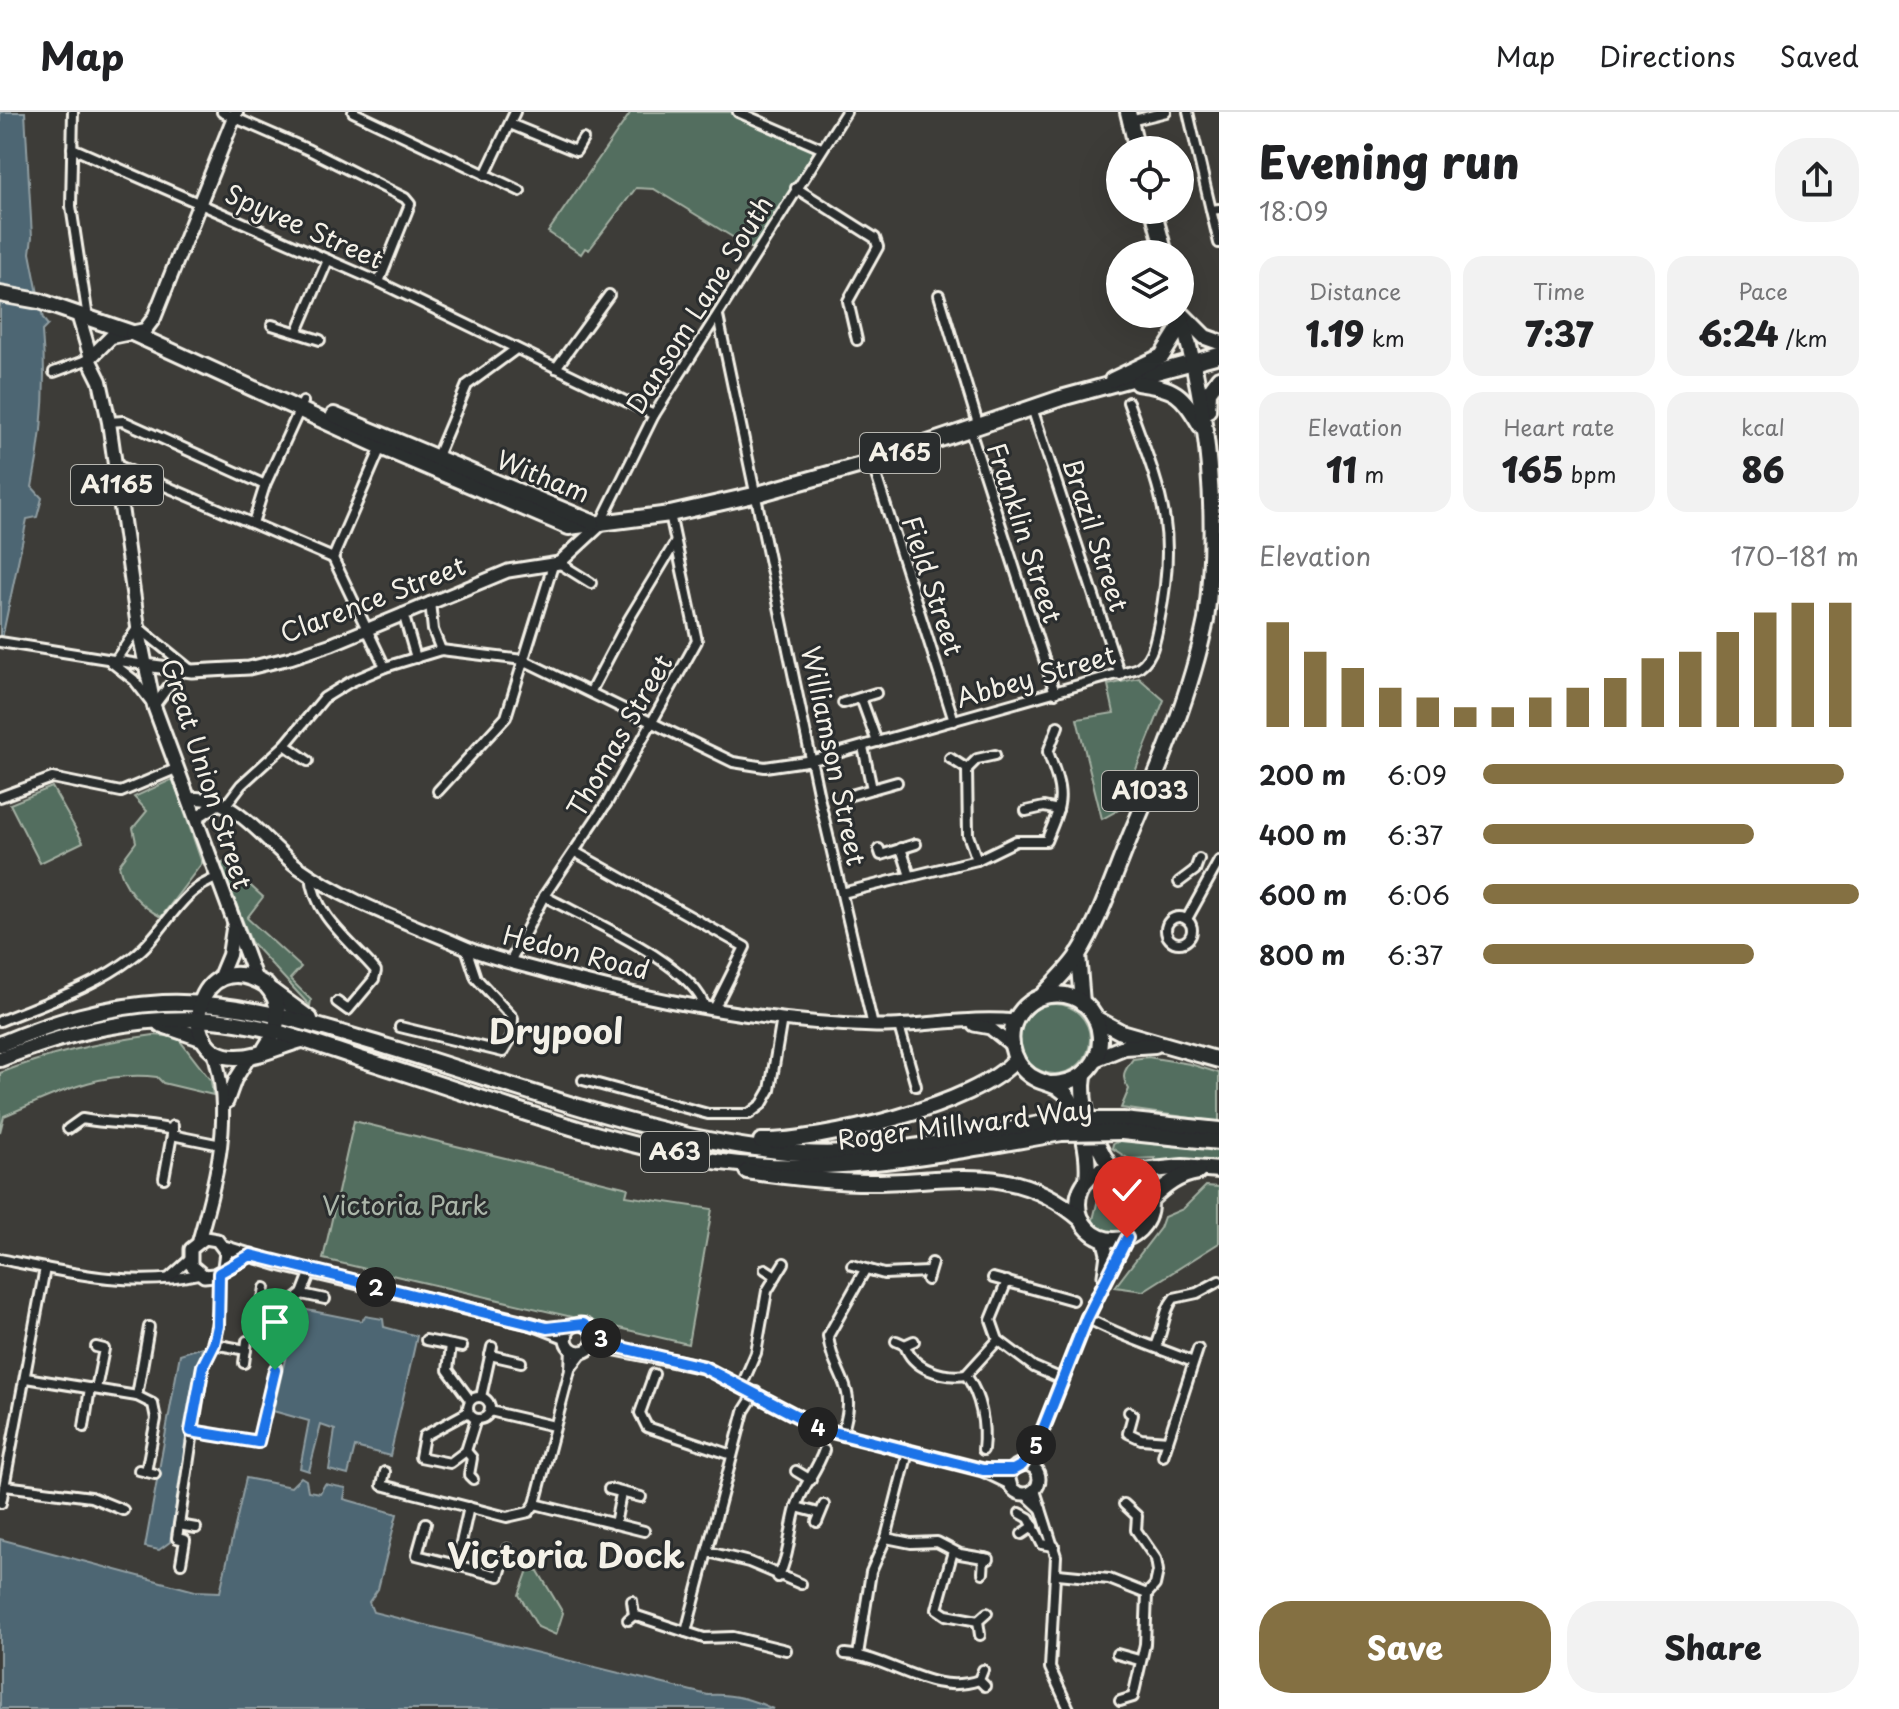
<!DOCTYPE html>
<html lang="en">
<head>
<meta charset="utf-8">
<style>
	body { margin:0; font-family:"Playpen Sans",sans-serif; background:#f2f2f2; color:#202124; height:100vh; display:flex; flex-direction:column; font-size:30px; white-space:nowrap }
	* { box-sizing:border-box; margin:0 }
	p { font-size:26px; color:#757577 }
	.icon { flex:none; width:44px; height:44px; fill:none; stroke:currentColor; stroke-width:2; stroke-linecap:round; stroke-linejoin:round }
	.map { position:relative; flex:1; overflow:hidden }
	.drawer { display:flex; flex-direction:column; background:#fff; width:680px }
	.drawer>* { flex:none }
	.buttons { position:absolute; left:1106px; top:24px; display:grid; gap:16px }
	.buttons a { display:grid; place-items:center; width:88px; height:88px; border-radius:50%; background:#fff; box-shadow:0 8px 32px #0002; font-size:40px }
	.pin { position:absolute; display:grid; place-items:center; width:68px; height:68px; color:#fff; margin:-82px -34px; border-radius:50% 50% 50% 0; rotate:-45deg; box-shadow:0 0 8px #0007 }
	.pin .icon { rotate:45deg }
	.km { position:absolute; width:40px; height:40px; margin:-20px; border-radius:50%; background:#222; color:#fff; font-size:22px; line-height:40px; text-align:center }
	.round { display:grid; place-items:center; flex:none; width:84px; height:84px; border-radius:32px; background:#f2f2f2 }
	.overview { display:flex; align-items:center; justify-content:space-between; height:136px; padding:0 40px }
	h1 { font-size:44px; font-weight:800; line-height:60px }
	.figures { display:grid; grid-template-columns:repeat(3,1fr); gap:12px; height:136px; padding:8px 40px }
	.figures div { display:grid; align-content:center; border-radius:20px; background:#f2f2f2; text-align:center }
	.figures b { font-size:34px; font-weight:800 }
	.figures small { font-size:22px; font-weight:400 }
	.figures p { font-size:22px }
	.chart { height:224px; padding:16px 40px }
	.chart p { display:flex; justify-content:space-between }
	.chart svg { width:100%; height:144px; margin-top:8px; stroke:#847042; stroke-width:6 }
	.action { display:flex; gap:16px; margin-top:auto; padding:16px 40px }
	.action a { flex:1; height:92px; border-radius:32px; background:#847042; color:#fff; font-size:32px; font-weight:800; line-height:92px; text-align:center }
	.action a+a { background:#f2f2f2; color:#202124 }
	ul { padding:0 40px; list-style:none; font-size:26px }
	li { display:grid; grid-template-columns:128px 96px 1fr; align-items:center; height:60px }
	li i { height:20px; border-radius:10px; background:#847042 }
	header { display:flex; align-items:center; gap:48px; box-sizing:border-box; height:112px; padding:0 40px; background:#fff; border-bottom:2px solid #e0e0e0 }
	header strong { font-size:38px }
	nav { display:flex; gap:44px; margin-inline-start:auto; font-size:28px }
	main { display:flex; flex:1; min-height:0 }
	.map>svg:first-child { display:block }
	.green { fill:#536e5e; stroke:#a4b0a3; stroke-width:2 }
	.water { fill:#4e6673; stroke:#909ea2; stroke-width:2 }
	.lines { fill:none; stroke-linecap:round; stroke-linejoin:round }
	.street-casing { stroke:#f4f1e8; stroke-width:14 }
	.secondary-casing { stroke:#f4f1e8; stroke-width:17 }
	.primary-casing { stroke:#f4f1e8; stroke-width:18 }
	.highway-casing { stroke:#f4f1e8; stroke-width:20 }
	.street { stroke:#2a2d2e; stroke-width:8 }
	.secondary { stroke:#2a2d2e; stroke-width:11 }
	.primary { stroke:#2a2d2e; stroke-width:12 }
	.highway { stroke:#2a2d2e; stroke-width:14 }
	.highway-bridge-casing { stroke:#f4f1e8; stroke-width:20; stroke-linecap:butt }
	.highway-bridge { stroke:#2a2d2e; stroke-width:14 }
	.route-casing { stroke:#fff; stroke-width:16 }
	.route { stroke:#1a73e8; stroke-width:10 }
	.labels { text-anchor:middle; stroke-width:6; stroke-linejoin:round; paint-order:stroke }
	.shield { fill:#2a2d2e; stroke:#b7b6b0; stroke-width:2 }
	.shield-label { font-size:24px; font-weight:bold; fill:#f4f1e8 }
	.street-label { font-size:26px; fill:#f4f1e8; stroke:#2a2d2e }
	.park-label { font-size:26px; fill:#acb6aa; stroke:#2a2d2e }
	.district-label { font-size:34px; font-weight:bold; fill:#f4f1e8; stroke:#2a2d2e }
</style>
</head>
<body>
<header>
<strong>Map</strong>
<nav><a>Map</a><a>Directions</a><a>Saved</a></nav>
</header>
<main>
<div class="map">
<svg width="1219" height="1597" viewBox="0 0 1219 1597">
	<rect width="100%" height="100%" fill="#3d3c38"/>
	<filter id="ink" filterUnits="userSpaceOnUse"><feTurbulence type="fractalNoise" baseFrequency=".0125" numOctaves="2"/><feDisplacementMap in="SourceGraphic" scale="16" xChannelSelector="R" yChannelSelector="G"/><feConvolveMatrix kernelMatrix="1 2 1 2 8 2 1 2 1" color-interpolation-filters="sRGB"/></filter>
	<g filter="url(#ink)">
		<g class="green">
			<path d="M631,0H740L827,40L757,140L654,77L636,76L589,138L585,136L581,142L548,120Z"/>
			<path d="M1139,566L1164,588L1120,697L1102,707L1077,607L1114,601L1108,573Z"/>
			<path d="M173,667L202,751L161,805C139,793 124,777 119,753L136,730L133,716L147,699L134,685Z"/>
			<path d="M52,675L83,730L40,751L10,692Z"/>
			<path d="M224,750L263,785L247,806L301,855L290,867L311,888L310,894L251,830L221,753Z"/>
			<circle cx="1055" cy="927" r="35"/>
			<path d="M154,923L177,925L211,969L213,983L163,971L157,965C99,958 54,983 4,1004L0,1020V961C51,941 100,930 154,923Z"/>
			<path d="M1148,945L1190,952L1219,961V1010L1121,996L1129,977C1120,964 1124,959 1133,947Z"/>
			<path d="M354,1009L628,1076L626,1084L712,1097L688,1232L323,1147Z"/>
			<path d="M1126,1026L1219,1036V1052L1156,1051L1155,1046L1129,1047L1112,1036L1113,1032Z"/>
			<path d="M1107,1050L1112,1063C1146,1066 1158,1111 1123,1119C1114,1121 1101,1117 1091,1116Z"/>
			<path d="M1206,1074L1219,1075V1131L1143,1179L1115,1175L1160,1116L1164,1105L1183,1097Z"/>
			<path d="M529,1455L538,1459L563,1501L556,1523L538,1515L519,1483Z"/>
		</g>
		<g class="water">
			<path d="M0,0H25L32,125L30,141L43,207L48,213L42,219C47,273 43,322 32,375L42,386L37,405L27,407L0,536Z"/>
			<path d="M297,1196L362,1209L365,1204L383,1207L384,1215L417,1224L390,1344L355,1335L348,1363L329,1358L335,1318L321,1313L309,1359L300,1356L309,1309L273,1299Z"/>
			<path d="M202,1235L170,1430L159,1438L145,1435L180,1242Z"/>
			<path d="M301,1365L306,1368L308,1379L320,1381L325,1372L346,1376L344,1387L397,1402L378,1477L369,1490L373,1500L708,1583C731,1581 752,1587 773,1597H0V1427L195,1479L220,1480L246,1366L291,1375Z"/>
		</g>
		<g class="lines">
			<defs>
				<g id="street">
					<path d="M73,0L71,94L88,206"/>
					<path d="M222,0L309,38L405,86L410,92L379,170"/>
					<path d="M353,0L520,79"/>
					<path d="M738,0L821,36"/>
					<path d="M1188,0L1211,98L1219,97"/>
					<path d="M1130,9L1166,0"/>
					<path d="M510,12L576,39L583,27"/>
					<path d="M72,36L379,170L654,303"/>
					<path d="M485,63L515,0"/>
					<path d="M796,76L875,126L878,135L848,189L857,228"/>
					<path d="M1211,98L1219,131"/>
					<path d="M939,183L979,315"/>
					<path d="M718,204L819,685L873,914"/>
					<path d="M272,213L320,228"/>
					<path d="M297,220L328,148"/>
					<path d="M556,256L609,183"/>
					<path d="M54,260L89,247"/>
					<path d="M1032,296L1120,563"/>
					<path d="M109,310L123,309L265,373"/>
					<path d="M970,318L1055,581"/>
					<path d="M435,349L467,273L516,237"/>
					<path d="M872,350L954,609"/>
					<path d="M114,352L333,446"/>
					<path d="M253,411L265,373L303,290"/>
					<path d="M600,412L654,303L846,0"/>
					<path d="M333,446L382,333"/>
					<path d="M333,446L385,555"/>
					<path d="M559,451L591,471"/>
					<path d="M430,490L433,518L441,538"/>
					<path d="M403,501L416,546"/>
					<path d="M0,530L145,553"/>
					<path d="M115,549L138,515L192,559"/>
					<path d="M111,550L134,568L154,594L180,559"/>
					<path d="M591,579L629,507L675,431"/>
					<path d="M861,586L877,630"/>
					<path d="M843,591L876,581"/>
					<path d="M285,633L308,649"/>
					<path d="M863,635L872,677"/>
					<path d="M950,646L967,657"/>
					<path d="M438,679L506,605L553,453"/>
					<path d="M851,683L897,670"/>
					<path d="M0,685L52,666L121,680L178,656"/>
					<path d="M225,694L241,673L285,633L324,586L350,570L385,555L441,538L523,548L733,650L765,655L813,648L1135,557C1153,549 1155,528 1159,510C1179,415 1160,378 1128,290"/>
					<path d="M1026,699L1044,695L1058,698"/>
					<path d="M901,736L910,764"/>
					<path d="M879,737L881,743L916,732"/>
					<path d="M575,740L745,835L714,897"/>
					<path d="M977,748L968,723L967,657L977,647L995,643"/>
					<path d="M311,763C314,805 351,829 376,859L374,867L348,898L337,890"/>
					<path d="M1179,770L1195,758L1199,747"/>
					<path d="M842,781L977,748L1016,729H1046C1064,687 1064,683 1048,640L1058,614"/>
					<path d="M544,784C584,806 694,852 705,896"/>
					<circle cx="1179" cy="818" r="13"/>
					<path d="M1187,807L1219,749"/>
					<path d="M510,850L544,784L608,689L697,529L670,402"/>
					<path d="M0,909C46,890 94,875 133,845C164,822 179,778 217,766"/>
					<path d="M899,914L916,974"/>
					<path d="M400,915L503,940L512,925L513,906L476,866L466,836"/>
					<path d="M583,968L708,1002H749L762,992L770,978L782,906"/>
					<path d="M173,1014L172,1023L221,1033"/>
					<path d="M68,1017L82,1007C114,1013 141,1010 173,1018"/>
					<path d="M164,1066L172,1023"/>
					<path d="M0,1147C65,1160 133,1177 198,1162"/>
					<path d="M852,1153L884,1162L928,1160"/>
					<path d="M765,1157L776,1164"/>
					<path d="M170,1165L189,1148"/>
					<path d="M993,1166L1073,1188"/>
					<path d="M927,1168L932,1151"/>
					<path d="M302,1182L325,1187"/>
					<path d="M261,1195L288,1201"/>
					<path d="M259,1206L265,1176"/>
					<path d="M1087,1206C1121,1225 1157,1235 1193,1250"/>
					<path d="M426,1228L462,1235"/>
					<path d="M998,1228L1034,1255L1062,1267"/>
					<path d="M282,1229L293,1189L302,1182L311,1159"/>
					<path d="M896,1229L905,1233L914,1229"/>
					<path d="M214,1232L246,1238"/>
					<path d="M451,1233L448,1258L470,1288"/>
					<path d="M905,1233C912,1257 943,1266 966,1263C981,1284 986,1313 983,1338"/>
					<path d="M1156,1234C1164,1218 1163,1199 1174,1186L1197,1181L1219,1169"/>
					<path d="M96,1235L104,1237L96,1277"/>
					<path d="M490,1243L521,1250"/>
					<path d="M244,1251L247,1229"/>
					<path d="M570,1257L584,1239"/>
					<path d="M654,1262L640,1301L647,1315L732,1343"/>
					<path d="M966,1263L998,1228L991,1208L1007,1169"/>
					<path d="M26,1266L137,1284L153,1292L156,1307L146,1360"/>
					<path d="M742,1273L756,1241L767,1179L784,1151"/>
					<path d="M137,1284L149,1215"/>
					<circle cx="479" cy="1296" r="11"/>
					<path d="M481,1285L492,1235"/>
					<path d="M490,1299L554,1314"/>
					<path d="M468,1300L424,1324L420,1345L450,1351L466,1339L476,1307"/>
					<path d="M1129,1300L1133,1303L1128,1321L1141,1327L1168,1329"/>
					<path d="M84,1315L90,1276"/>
					<path d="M191,1319L258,1330L276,1255"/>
					<path d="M842,1321C860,1272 833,1266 828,1224L865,1158"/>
					<path d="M466,1339L472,1346L469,1363L473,1367"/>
					<path d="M1163,1344L1198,1237"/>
					<path d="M139,1358L155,1362"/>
					<path d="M796,1359L811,1368"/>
					<path d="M385,1360L382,1373L507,1405L529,1400L535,1392L570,1258L571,1236"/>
					<path d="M5,1374L91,1385L123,1398"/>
					<path d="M609,1377L641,1385"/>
					<path d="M1035,1378L1056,1444L1050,1556L1069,1597"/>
					<path d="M1025,1382L1041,1397"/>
					<path d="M1,1391L45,1156"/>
					<path d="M535,1392L644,1419"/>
					<path d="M796,1395L819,1401"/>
					<path d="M1020,1401L1029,1406L1042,1432L1054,1434"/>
					<path d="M817,1410L824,1393"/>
					<path d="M426,1411L417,1443L499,1464L507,1437"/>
					<path d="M615,1412L621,1382"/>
					<path d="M179,1413L196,1416"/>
					<path d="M1022,1422L1034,1414"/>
					<path d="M886,1426L911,1431L937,1430L960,1442L989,1447"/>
					<path d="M953,1439L937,1497L946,1503L978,1509"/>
					<path d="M708,1440L749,1450L801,1472"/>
					<path d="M181,1451L185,1428L177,1426L203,1254C219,1224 219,1195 219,1161"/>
					<path d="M456,1453L469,1395"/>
					<path d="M983,1461L984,1446"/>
					<path d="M1058,1462L1109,1467L1147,1482"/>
					<path d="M778,1465C790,1443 789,1420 796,1396C802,1375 817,1359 824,1338"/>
					<path d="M634,1503L704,1526L733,1525L786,1538"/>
					<path d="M628,1508L634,1503L632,1489"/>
					<path d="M686,1520L744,1299L756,1280"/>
					<path d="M980,1523L978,1509L987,1501"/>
					<path d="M845,1542C892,1545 930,1585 979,1568"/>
					<path d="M1117,1542L1139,1548"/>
					<path d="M858,1543L871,1460L886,1426L908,1340"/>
					<path d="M983,1558L979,1568L985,1574"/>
					<path d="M1120,1589L1133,1585L1145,1532L1147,1482L1155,1473L1158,1459L1156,1447L1136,1418L1137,1404L1124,1392"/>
				</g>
				<g id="secondary">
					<path d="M145,553L192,559L249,556L290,546L332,532L508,459L559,451L600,413"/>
					<path d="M190,687C234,681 266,732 298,755C347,790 407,810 462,834C491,847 524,853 554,862C658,890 768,911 876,914C922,915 970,904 1015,909"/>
					<path d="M197,705L217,692"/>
					<path d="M974,913L990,916L1011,933"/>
					<path d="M227,990L235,968L250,944"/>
					<path d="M1103,1126L1107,1142L1104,1164"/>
					<path d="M199,1128C217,1066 234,1002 213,938"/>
					<path d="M224,1135L282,1153L533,1212L566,1225"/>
					<path d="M224,1155L226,1140L217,1128L205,1126L191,1137V1153L204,1164L214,1163L251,1143"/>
					<circle cx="580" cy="1226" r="14"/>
					<path d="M592,1232L703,1255L822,1317L983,1358L1010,1371"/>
					<circle cx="1024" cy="1367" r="15"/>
					<path d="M1022,1353L1038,1330L1087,1206L1127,1126"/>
				</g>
				<g id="primary">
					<path d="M236,0L154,206L145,218L111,225L89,247L100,269L109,310L138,515L154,594L255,866"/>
					<path d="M78,202L90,243"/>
					<path d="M219,867L229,843L233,817"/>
				</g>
				<g id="highway">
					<path d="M1128,0L1137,38"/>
					<path d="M1153,98L1165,142"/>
					<path d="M0,182L39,189L141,224"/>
					<path d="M1183,203L1205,225L1219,230"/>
					<path d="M132,221L381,335L569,415L670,402L758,382L872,350L1061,286L1219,243"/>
					<path d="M1112,268L1162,244L1183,210"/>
					<path d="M1137,271C1176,276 1181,281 1201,314"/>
					<path d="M1208,298L1209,280L1219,266"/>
					<path d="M334,303L592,410"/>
					<path d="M1078,842L1082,891"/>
					<path d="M272,879L310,907"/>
					<path d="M1042,884C1054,871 1068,858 1078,843C1100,808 1116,758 1132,720C1161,652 1191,581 1206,508C1219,407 1209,298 1180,201"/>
					<path d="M1097,907L1121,920L1219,948"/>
					<path d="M160,912L204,927"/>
					<path d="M0,932C53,910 105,894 163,891C240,888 315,913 388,935C515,973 645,1024 778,1039C872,1050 968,1025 1060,1008"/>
					<path d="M265,937C279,916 285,894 266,873C196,829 172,944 235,945C257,946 281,933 302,928"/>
					<path d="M1097,946L1124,935L1155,933"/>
					<path d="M0,947C69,920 138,903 212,908C265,912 315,932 364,948C477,983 591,1028 707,1048C827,1067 944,1041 1062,1021"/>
					<path d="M1084,962C1079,996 1093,1027 1110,1055"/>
					<path d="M1051,972C1122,971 1111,874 1049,883C1035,885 1023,894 1016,907C1005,929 1015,958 1038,968C1050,973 1062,974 1069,986C1082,1007 1090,1044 1087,1068"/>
					<path d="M1123,1008L1219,1018"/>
					<path d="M1122,1020L1219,1030"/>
					<path d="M761,1029C820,1030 979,993 1016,947"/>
					<circle cx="1114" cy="1092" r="36"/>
					<path d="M747,1059C788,1065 829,1070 870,1070C951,1070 1014,1048 1082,1108"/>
					<path d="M1132,1060L1183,1055L1219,1058"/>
					<path d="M1151,1087C1165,1074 1178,1063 1198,1060"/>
				</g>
			</defs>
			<use href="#street" class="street-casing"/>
			<use href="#secondary" class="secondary-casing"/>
			<use href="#primary" class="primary-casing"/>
			<use href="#highway" class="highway-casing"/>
			<use href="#street" class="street"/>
			<use href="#secondary" class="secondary"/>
			<use href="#primary" class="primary"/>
			<use href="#highway" class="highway"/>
			<defs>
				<g id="highway-bridge">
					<path d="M1060,1008H1123"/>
					<path d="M1062,1021L1122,1020"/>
				</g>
			</defs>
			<use href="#highway-bridge" class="highway-bridge-casing"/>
			<use href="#highway-bridge" class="highway-bridge"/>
		</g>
	</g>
	<g class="lines" filter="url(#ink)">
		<defs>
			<path id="route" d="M275,1258L258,1330L191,1319L203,1254L214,1232L218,1214L219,1161L251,1143L547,1216L583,1212L618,1235L703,1255L822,1317L983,1358H1013L1022,1353L1038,1330L1087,1206L1127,1126"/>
		</defs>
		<use href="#route" class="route-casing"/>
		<use href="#route" class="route"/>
	</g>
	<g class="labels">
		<g class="shield">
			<rect x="860" y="321" width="80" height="40" rx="6"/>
			<rect x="71" y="353" width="92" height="40" rx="6"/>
			<rect x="1102" y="659" width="96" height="40" rx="6"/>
			<rect x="641" y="1020" width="68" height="40" rx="6"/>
		</g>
		<g class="shield-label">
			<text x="900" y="349">A165</text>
			<text x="117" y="381">A1165</text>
			<text x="1150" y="687">A1033</text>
			<text x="675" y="1048">A63</text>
		</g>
		<g class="street-label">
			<text transform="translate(304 115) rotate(24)" y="9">Spyvee Street</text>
			<text transform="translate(700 193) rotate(-58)" y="9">Dansom Lane South</text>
			<text transform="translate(543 365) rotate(22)" y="9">Witham</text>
			<text transform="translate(1024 421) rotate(72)" y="9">Franklin Street</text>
			<text transform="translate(1095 423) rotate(72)" y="9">Brazil Street</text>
			<text transform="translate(932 474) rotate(72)" y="9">Field Street</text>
			<text transform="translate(373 488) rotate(-21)" y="9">Clarence Street</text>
			<text transform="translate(1036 565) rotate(-16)" y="9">Abbey Street</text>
			<text transform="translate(620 624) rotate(-60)" y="9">Thomas Street</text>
			<text transform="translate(833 644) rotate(78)" y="9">Williamson Street</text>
			<text transform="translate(206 662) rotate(72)" y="9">Great Union Street</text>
			<text transform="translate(576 841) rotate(14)" y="9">Hedon Road</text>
			<text transform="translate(965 1013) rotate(-7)" y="9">Roger Millward Way</text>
		</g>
		<g class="park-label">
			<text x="405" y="1103">Victoria Park</text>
		</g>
		<g class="district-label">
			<text x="556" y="932">Drypool</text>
			<text x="566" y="1456">Victoria Dock</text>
		</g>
	</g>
</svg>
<div class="buttons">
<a><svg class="icon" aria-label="locate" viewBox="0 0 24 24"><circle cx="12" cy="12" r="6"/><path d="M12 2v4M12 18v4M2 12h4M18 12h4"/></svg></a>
<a><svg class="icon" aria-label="layers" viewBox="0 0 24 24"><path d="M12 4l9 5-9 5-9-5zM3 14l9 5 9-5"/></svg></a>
</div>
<div class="pin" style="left:275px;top:1258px;background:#1e9e55"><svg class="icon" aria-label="arrive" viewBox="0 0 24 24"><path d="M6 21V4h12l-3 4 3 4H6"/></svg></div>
<div class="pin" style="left:1127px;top:1126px;background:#d93025"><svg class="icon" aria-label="check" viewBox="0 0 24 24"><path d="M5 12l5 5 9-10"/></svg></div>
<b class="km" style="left:376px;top:1175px">2</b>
<b class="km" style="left:601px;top:1226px">3</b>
<b class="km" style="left:818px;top:1315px">4</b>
<b class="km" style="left:1036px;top:1333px">5</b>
</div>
<section class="drawer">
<div class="overview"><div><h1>Evening run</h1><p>18:09</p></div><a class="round"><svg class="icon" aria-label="share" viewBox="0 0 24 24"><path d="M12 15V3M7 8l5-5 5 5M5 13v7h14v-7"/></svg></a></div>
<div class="figures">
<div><p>Distance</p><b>1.19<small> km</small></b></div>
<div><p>Time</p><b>7:37</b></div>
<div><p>Pace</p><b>6:24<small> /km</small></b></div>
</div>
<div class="figures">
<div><p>Elevation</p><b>11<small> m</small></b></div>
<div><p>Heart rate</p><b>165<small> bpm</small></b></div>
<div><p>kcal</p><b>86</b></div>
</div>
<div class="chart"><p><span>Elevation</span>170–181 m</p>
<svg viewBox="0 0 160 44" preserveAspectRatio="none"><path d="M5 44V12M15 44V21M25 44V26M35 44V32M45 44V35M55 44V38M65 44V38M75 44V35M85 44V32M95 44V29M105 44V23M115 44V21M125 44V15M135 44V9M145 44V6M155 44V6"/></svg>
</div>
<ul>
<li><b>200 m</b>6:09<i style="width:96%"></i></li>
<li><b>400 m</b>6:37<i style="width:72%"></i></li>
<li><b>600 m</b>6:06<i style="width:100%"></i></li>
<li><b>800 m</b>6:37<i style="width:72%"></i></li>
</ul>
<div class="action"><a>Save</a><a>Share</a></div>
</section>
</main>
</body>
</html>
